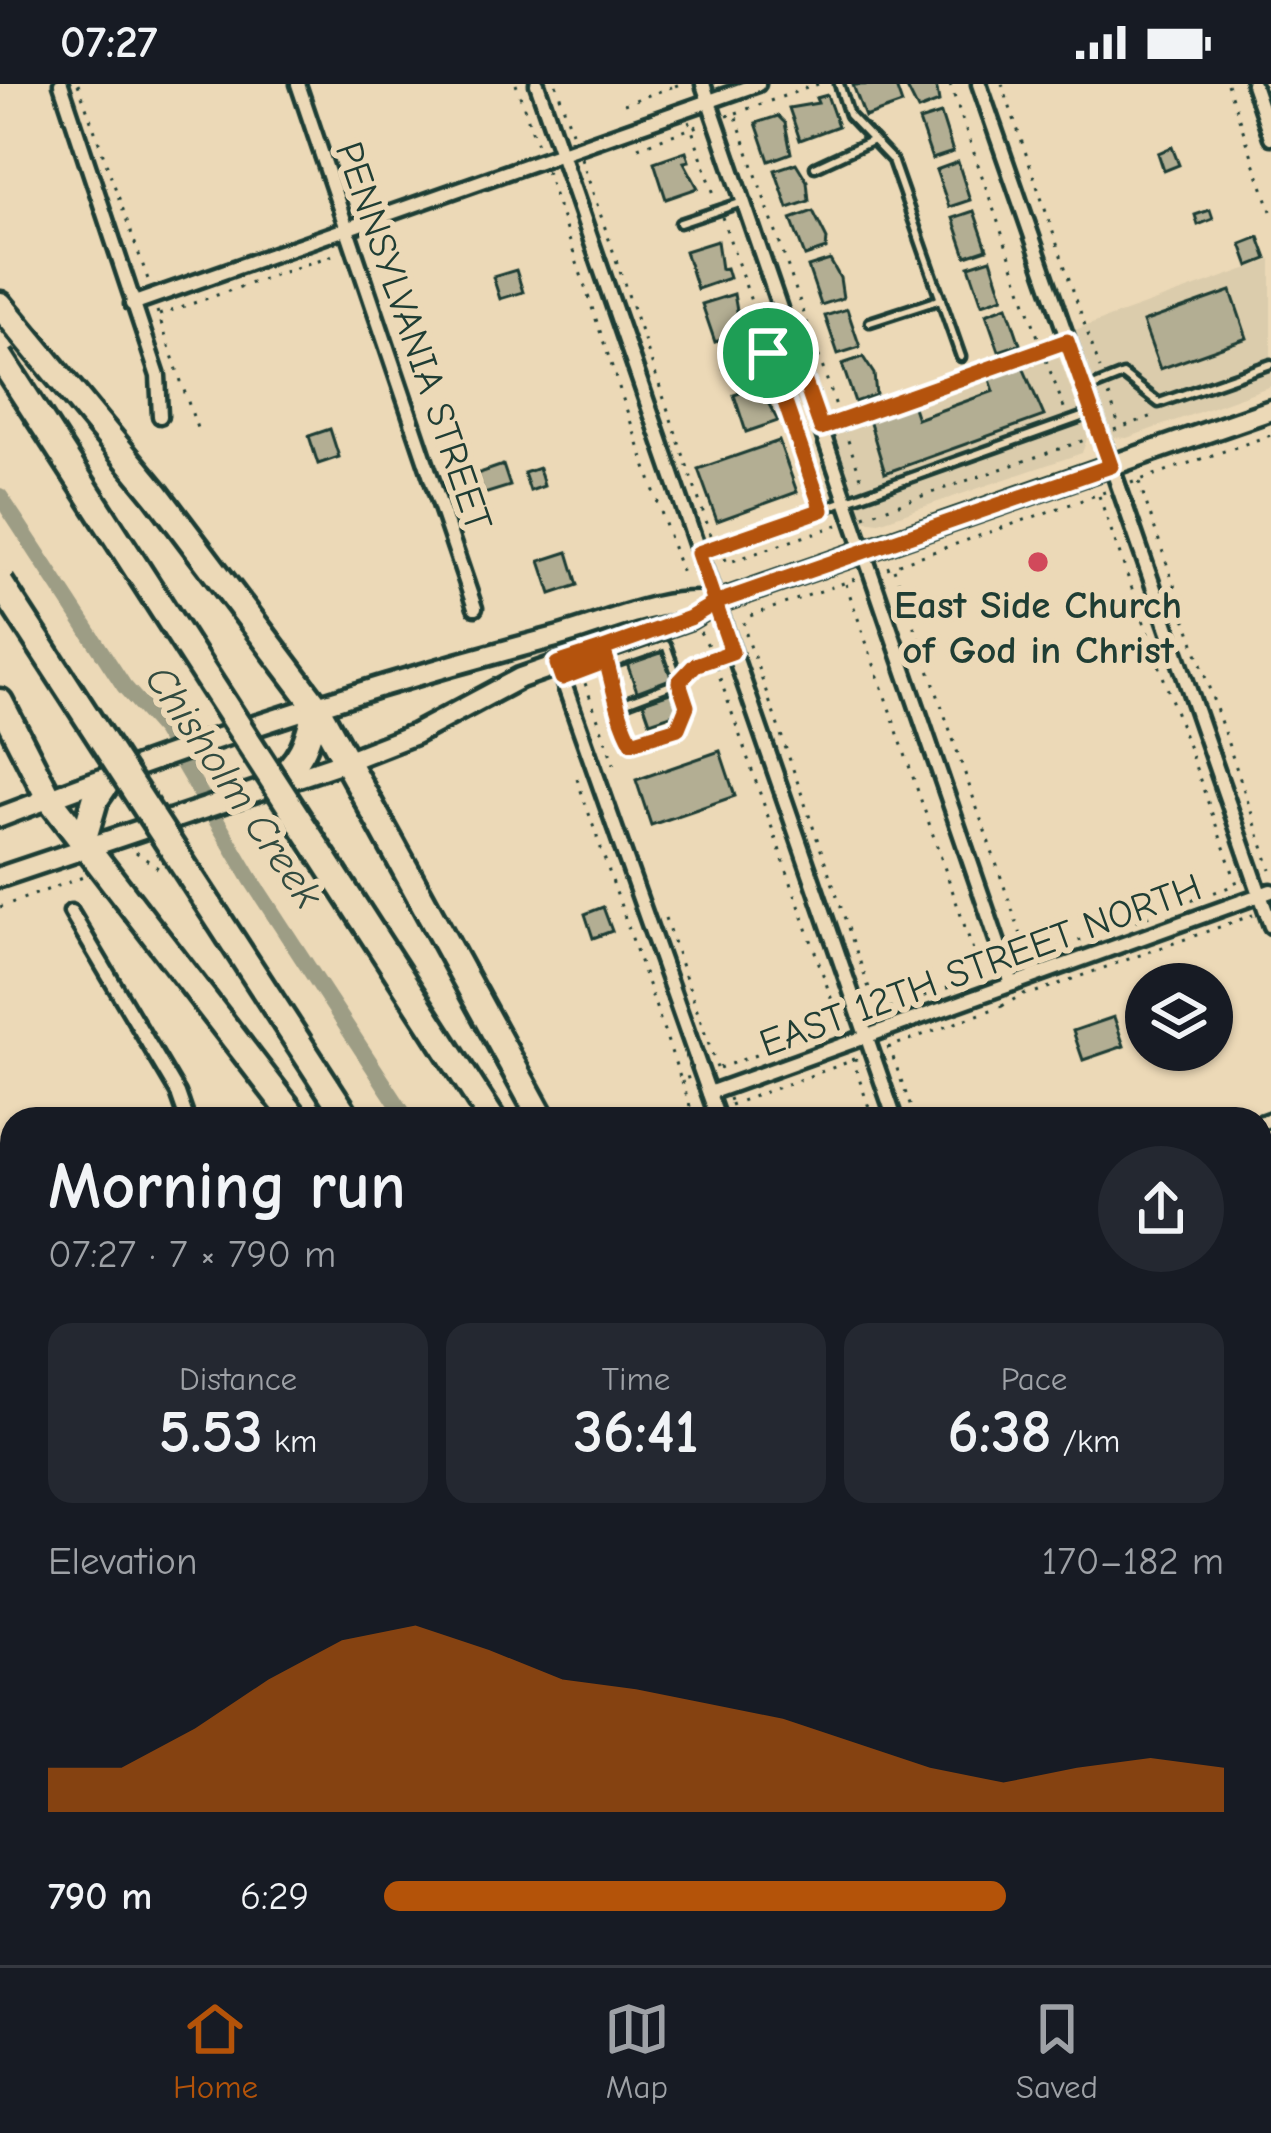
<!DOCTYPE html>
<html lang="en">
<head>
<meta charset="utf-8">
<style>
	body { margin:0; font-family:"Comic Neue",sans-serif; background:#242831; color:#f1f3f6; height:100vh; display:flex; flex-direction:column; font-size:45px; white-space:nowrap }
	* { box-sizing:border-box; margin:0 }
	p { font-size:39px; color:#9ea1a6 }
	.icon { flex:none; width:66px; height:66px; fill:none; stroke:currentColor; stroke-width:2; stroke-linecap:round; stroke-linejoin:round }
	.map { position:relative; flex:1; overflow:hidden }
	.side { position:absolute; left:0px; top:1023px; width:1272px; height:858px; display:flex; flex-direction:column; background:#171b24; border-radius:36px 36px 0 0; box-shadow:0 3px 9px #0004 }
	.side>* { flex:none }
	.tools { position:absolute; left:1125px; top:879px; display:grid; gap:24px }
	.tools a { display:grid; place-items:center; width:108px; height:108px; border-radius:50%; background:#171b24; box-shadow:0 3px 9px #0004; font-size:60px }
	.pin { position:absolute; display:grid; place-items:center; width:102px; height:102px; color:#fff; margin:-51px; border:6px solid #fff; border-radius:50%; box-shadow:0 3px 12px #0007 }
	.round { display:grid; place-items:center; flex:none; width:126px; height:126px; border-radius:63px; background:#242831 }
	.head { display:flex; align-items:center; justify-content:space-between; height:204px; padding:0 48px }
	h1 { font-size:66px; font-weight:700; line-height:90px }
	.figures { display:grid; grid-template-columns:repeat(3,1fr); gap:18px; height:204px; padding:12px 48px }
	.figures div { display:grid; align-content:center; border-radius:24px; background:#242831; text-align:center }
	.figures b { font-size:60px; font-weight:700 }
	.figures small { font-size:33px; font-weight:400 }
	.figures p { font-size:33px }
	.chart { height:336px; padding:24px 48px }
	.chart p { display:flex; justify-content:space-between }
	.chart svg { width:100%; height:216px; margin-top:12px; fill:#b45309; opacity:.7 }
	ul { padding:0 48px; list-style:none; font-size:39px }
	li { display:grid; grid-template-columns:192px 144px 1fr; align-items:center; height:90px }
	li i { height:30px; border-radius:15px; background:#b45309 }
	.status { display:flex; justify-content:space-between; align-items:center; height:84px; padding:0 60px; background:#171b24; direction:ltr }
	.status svg { height:33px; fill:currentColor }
	.dock { display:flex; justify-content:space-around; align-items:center; height:168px; border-top:3px solid #363941; background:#171b24; font-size:33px; color:#9ea1a6 }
	.dock a { display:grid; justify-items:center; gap:6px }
	.dock .current { color:#b45309 }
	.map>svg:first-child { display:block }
	.built { fill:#dbccac }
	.grass { fill:url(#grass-tufts); stroke:#747e6b; stroke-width:3 }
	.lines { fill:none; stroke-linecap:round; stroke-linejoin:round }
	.canal { stroke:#9d9d85; stroke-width:16 }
	.building { fill:#b3ae93; stroke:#1f3d34; stroke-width:3 }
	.lane-casing { stroke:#1f3d34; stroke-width:15 }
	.street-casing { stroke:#1f3d34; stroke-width:21 }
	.secondary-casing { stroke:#1f3d34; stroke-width:27 }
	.highway-casing { stroke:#1f3d34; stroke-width:33 }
	.path { stroke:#1f3d34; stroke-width:3; stroke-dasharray:3 9; stroke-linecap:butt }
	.lane { stroke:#ecd9b7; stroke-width:6 }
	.street { stroke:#ecd9b7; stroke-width:12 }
	.secondary { stroke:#ecd9b7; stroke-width:18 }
	.highway { stroke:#ecd9b7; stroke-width:24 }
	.highway-bridge-casing { stroke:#1f3d34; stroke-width:33; stroke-linecap:butt }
	.highway-bridge { stroke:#ecd9b7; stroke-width:24 }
	.route-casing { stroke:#fff; stroke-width:24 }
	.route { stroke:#b45309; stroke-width:15 }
	.poi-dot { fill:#d1495b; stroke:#ecd9b7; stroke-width:4.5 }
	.labels { text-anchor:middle; stroke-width:12; stroke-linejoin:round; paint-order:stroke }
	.street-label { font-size:39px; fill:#1f3d34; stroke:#ecd9b7 }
	.poi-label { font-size:39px; font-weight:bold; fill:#1f3d34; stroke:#ecd9b7 }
	.water-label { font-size:42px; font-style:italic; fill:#324b40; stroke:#ecd9b7 }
</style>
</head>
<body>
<div class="status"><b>07:27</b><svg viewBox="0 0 49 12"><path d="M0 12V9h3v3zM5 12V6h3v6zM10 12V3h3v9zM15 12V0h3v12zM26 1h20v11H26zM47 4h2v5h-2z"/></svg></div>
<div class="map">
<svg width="1271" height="1881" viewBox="0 0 1271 1881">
	<defs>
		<pattern id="grass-tufts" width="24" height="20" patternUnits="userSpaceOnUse" patternTransform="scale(3)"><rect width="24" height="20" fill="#cac0a2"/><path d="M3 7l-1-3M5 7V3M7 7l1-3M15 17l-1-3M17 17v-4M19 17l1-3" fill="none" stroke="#a39d85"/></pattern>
	</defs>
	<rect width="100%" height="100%" fill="#ecd9b7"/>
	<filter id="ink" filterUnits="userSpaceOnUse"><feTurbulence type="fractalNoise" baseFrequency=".00833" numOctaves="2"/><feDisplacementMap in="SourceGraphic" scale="24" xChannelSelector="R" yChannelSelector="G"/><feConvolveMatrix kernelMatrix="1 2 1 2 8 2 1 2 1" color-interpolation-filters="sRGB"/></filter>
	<g filter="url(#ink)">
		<g class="built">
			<path d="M1271,176V302L1127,354L1112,353L1072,247Z"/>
			<path d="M1052,254L1088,352L1082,369L879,438L863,436L825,332Z"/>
		</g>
		<path class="grass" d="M12,1746V1819L0,1823V1750Z"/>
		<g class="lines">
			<g class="canal">
				<path d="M0,412L124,602L163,646L252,797L407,1035"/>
				<path d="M964,1869L973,1881"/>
			</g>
		</g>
		<g class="building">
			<path d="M895,0L902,20L865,33L853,1Z"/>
			<path d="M905,0H936L939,18L918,26Z"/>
			<path d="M827,11L838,42L800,56L789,24L818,19L816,14Z"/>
			<path d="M941,30L953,68L932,75L919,37Z"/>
			<path d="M778,32L785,39L791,69L769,77L756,39Z"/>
			<path d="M1172,63L1179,81L1164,87L1158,69Z"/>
			<path d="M686,67L689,77L684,78L698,104L666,115L654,78Z"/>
			<path d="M958,78L970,116L949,123L936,86Z"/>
			<path d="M796,79L807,97L809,117L788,124L775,86Z"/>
			<path d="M1210,126L1213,135L1198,141L1195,131Z"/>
			<path d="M813,127L827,155L826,165L805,172L791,135Z"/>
			<path d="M974,127L987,165L966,172L953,134Z"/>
			<path d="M1259,153L1267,175L1249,182L1241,160Z"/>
			<path d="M717,157L721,185L726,184L729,194L697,205L685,167Z"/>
			<path d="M991,175L1003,213L982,220L969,182Z"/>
			<path d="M830,176L840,194L843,214L821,221L808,183Z"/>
			<path d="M516,186L523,208L500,215L493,193Z"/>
			<path d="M1231,207L1247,254L1160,285L1143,238Z"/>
			<path d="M734,210L739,238L743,236L747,247L715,258L702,220Z"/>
			<path d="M1007,222L1020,260L999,267L986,230Z"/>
			<path d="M847,225L860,263L838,270L825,232Z"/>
			<path d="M863,273L874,290L876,311L855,318L842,280Z"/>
			<path d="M1022,281L1044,332L885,389L869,336L912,320L917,335L994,307L989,293Z"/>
			<path d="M766,300L769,310L764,311L778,337L746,348L734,311Z"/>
			<path d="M330,345L339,373L318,380L309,352Z"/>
			<path d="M779,357L797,408L717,437L698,385Z"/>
			<path d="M503,381L510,402L481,411L474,391Z"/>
			<path d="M539,384L544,402L530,407L524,389Z"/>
			<path d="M568,468L578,501L551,510L540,477Z"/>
			<path d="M662,564L674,596L638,610L626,577Z"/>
			<path d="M673,608L680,628L650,638L643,618Z"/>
			<path d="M720,667L735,712L651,741L636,696Z"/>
			<path d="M603,823L612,847L593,854L585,830Z"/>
			<path d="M1114,933L1124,962L1083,976L1073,947Z"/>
			<path d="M12,1486V1534L0,1538V1490Z"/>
			<path d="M1271,1521V1544L1260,1548V1525Z"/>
			<path d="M1271,1561V1584L1260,1587V1565Z"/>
			<path d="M1271,1596V1619L1260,1623V1599Z"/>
			<path d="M1271,1636V1660L1261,1663L1260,1640Z"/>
		</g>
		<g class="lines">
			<defs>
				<g id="lane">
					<path d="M839,0L849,31L892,76L961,273"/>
					<path d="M815,83L871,57"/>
					<path d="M680,139L743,118"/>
					<path d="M870,238L941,215"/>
					<path d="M729,282L792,261"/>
					<path d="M1088,305L1123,291L1159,319L1271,280"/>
					<path d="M824,343L1066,257"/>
					<path d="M701,468L1090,330"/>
					<path d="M604,568L628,654L637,658L678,643L687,622L679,598L695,581L732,568"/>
					<path d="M608,581L666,561L679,598L621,620"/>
					<path d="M1260,1709L1271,1743"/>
				</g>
				<g id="street">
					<path d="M61,0L158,292L160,332"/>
					<path d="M298,0L475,524"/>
					<path d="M537,0L895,1035"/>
					<path d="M703,0L1012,900"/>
					<path d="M979,0L1271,842"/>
					<path d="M1253,0L1271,53"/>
					<path d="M132,220L758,0"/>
					<path d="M557,580L718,1035"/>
					<path d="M71,828L178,1009L187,1035"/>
					<path d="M709,1009L1271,807"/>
					<path d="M1260,1039L1271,1035"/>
					<path d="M0,1257L12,1253"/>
					<path d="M0,1300L12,1334"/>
					<path d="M1260,1310L1271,1306"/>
					<path d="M1260,1355L1271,1387"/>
					<path d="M0,1739L12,1735"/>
					<path d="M1260,1801L1271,1798"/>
					<path d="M198,1869L203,1881"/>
					<path d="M478,1869L482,1881"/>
					<path d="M742,1869L746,1881"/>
					<path d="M1186,1869L1190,1881"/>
				</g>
				<g id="secondary">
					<path d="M0,733C182,663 368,602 556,553C611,538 658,513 715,519"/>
					<path d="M0,793L346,677L415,650L520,594L690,534L715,519L1271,326"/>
				</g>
				<g id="highway">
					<path d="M0,221L157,411L316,622L542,1035"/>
					<path d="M0,618L49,714L296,1035"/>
					<path d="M271,701C302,678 308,658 316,622"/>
					<path d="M82,761L95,716L110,694"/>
					<path d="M891,1869L899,1881"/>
					<path d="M1040,1869L1048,1881"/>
					<path d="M1065,1869L1074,1881"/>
				</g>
			</defs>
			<use href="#lane" class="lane-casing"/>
			<use href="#street" class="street-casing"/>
			<use href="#secondary" class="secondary-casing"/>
			<use href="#highway" class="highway-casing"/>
			<g class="path">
				<path d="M78,0L150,201"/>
				<path d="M516,0L537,61"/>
				<path d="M556,0L572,48"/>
				<path d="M676,0L680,11"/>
				<path d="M950,0L1039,256"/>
				<path d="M1002,0L1100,285"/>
				<path d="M1227,0L1271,127"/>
				<path d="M624,20L677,1"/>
				<path d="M736,29L818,0"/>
				<path d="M727,32L735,30L837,325"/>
				<path d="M689,37L715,113"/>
				<path d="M638,63L701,41"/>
				<path d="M581,74L711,451"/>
				<path d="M546,87L683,493"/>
				<path d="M722,133L766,261"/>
				<path d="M157,227L199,350"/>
				<path d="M159,231L333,171"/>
				<path d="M1046,276L1066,329"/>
				<path d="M773,281L818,414"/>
				<path d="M1109,311L1119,342"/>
				<path d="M844,345L863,399"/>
				<path d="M1114,346L1156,331"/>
				<path d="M1139,398L1271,786"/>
				<path d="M1131,399L1271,351"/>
				<path d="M1099,412L1237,800"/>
				<path d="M864,432L1088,355"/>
				<path d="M725,474L727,479L838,441"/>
				<path d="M887,484L1105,408"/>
				<path d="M894,485L1029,874"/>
				<path d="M855,495L747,533L743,541L878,930"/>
				<path d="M846,500L982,892"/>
				<path d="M700,548L709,563"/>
				<path d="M716,583L843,948"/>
				<path d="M581,588L614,680"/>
				<path d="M577,695L681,996L690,993"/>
				<path d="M136,768L162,787"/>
				<path d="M0,823L86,792"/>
				<path d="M665,834L717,984"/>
				<path d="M1022,877L1235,801"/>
				<path d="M1036,908L1253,831"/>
				<path d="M1002,922L1033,905"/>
				<path d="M878,928L990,889"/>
				<path d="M889,962L915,1035"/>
				<path d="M887,964L1002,922L1000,916"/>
				<path d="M852,974L873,1035"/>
				<path d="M719,984L841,941"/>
				<path d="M682,997L694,1035"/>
				<path d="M729,1014L736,1035"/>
				<path d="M730,1021L862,973"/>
				<path d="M0,1235L12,1231"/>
				<path d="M6,1272L12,1288"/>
				<path d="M0,1276L12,1272"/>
				<path d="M1260,1283L1271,1279"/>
				<path d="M1261,1327L1266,1344"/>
				<path d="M0,1364L12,1399"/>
				<path d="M1260,1418L1271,1451"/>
				<path d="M1260,1782L1271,1778"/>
				<path d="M1260,1823L1271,1819"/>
				<path d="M175,1869L180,1881"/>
				<path d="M456,1869L460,1881"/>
				<path d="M497,1869L501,1881"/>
				<path d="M866,1869L873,1881"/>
				<path d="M1092,1875L1107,1869"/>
			</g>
			<use href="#lane" class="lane"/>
			<use href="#street" class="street"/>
			<use href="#secondary" class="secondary"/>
			<use href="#highway" class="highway"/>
			<defs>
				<g id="highway-bridge">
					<path d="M0,273L492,1035"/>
					<path d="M0,499L348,1035"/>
				</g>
			</defs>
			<use href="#highway-bridge" class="highway-bridge-casing"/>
			<use href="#highway-bridge" class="highway-bridge"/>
		</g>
	</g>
	<g class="lines" filter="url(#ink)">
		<defs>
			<path id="route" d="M768,269L822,426L698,469L715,519L690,534L603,565L607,577L562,594L557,580L603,565C612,594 617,632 632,658L678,644L687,622L679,598L695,581L732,568L715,519L1111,382L1067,257L821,344L792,261L768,269"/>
		</defs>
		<use href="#route" class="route-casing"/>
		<use href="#route" class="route"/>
	</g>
	<circle class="poi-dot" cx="1038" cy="478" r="12"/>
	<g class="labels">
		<g class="street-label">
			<text transform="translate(415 252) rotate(71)" y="14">PENNSYLVANIA STREET</text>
			<text transform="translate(980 880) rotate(-20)" y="14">EAST 12TH STREET NORTH</text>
		</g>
		<g class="poi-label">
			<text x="1038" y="534">East Side Church<tspan x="1038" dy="45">of God in Christ</tspan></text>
		</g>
		<g class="water-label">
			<text transform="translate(235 702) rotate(56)" y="15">Chisholm Creek</text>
		</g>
	</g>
</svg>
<div class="tools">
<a><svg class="icon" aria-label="layers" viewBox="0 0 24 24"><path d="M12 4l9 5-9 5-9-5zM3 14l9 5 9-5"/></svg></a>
</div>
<div class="pin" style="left:768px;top:269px;background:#1e9e55"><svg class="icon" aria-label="arrive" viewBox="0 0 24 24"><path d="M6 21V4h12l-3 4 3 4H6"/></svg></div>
<section class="side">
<div class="head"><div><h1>Morning run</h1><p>07:27 · 7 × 790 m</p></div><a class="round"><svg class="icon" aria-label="share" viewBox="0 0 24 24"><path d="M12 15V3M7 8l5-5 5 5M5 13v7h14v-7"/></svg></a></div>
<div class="figures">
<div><p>Distance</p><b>5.53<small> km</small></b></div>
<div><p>Time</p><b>36:41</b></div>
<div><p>Pace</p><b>6:38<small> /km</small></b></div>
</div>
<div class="chart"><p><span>Elevation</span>170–182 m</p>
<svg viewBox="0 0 160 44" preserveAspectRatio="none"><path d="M0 44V35L10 35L20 27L30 17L40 9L50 6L60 11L70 17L80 19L90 22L100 25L110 30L120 35L130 38L140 35L150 33L160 35V44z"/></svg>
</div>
<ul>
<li><b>790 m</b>6:29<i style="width:74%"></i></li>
</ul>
</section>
</div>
<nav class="dock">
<a class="current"><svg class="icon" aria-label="home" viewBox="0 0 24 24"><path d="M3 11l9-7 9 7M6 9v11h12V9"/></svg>Home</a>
<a><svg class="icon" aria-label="map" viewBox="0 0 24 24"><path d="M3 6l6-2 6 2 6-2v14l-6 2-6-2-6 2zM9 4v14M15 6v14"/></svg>Map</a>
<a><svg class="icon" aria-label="saved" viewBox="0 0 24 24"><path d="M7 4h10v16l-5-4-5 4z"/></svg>Saved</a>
</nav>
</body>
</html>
